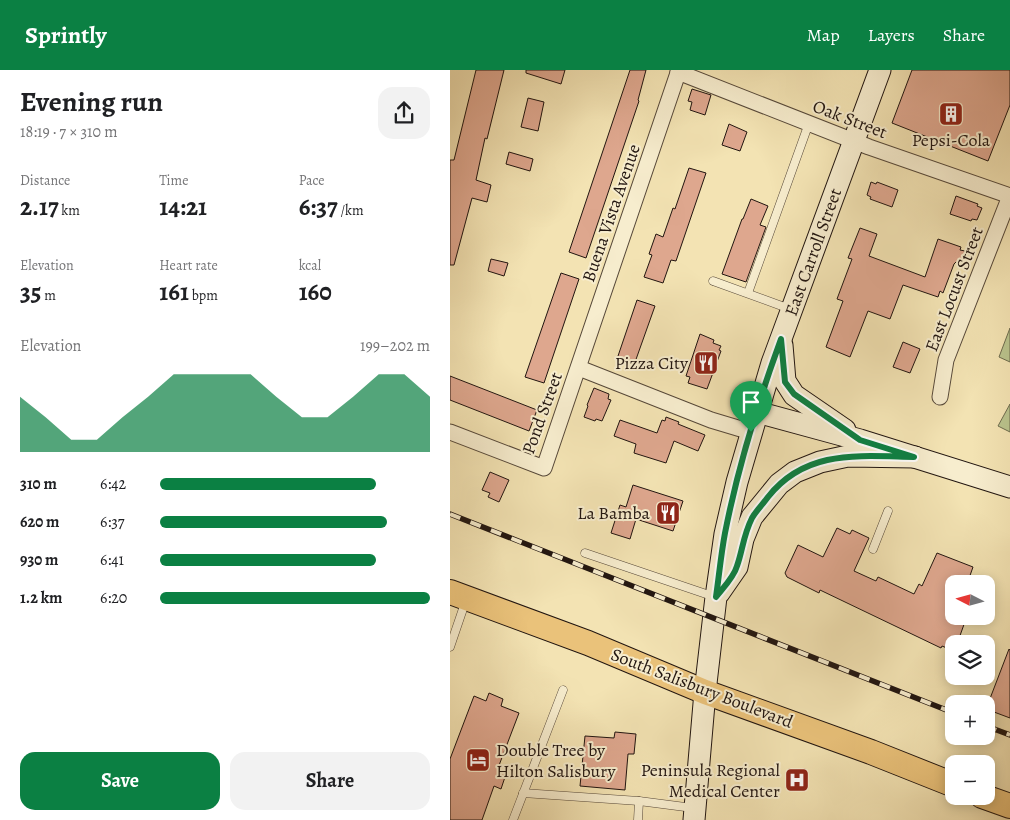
<!DOCTYPE html>
<html lang="en">
<head>
<meta charset="utf-8">
<style>
	body { margin:0; font-family:Alegreya,serif; background:#f2f2f2; color:#202124; height:100vh; display:flex; flex-direction:column; font-size:19px; white-space:nowrap }
	* { box-sizing:border-box; margin:0 }
	p { font-size:16px; color:#757577 }
	.icon { flex:none; width:28px; height:28px; fill:none; stroke:currentColor; stroke-width:2; stroke-linecap:round; stroke-linejoin:round }
	.map { position:relative; flex:1; overflow:hidden }
	.panel { display:flex; flex-direction:column; background:#fff; width:450px }
	.panel>* { flex:none }
	.needle { width:32px; rotate:276deg }
	.buttons { position:absolute; left:495px; top:505px; display:grid; gap:10px }
	.buttons a { display:grid; place-items:center; width:50px; height:50px; border-radius:10px; background:#fff; box-shadow:0 2px 12px #0003; font-size:25px }
	.pin { position:absolute; display:grid; place-items:center; width:42px; height:42px; color:#fff; margin:-51px -21px; border-radius:50% 50% 50% 0; rotate:-45deg; box-shadow:0 0 5px #0007 }
	.pin .icon { rotate:45deg }
	.round { display:grid; place-items:center; flex:none; width:52px; height:52px; border-radius:15px; background:#f2f2f2 }
	.headline { display:flex; align-items:center; justify-content:space-between; height:85px; padding:0 20px }
	h1 { font-size:28px; font-weight:600; line-height:38px }
	.stats { display:grid; grid-template-columns:repeat(3,1fr); gap:8px; height:85px; padding:5px 20px }
	.stats div { display:grid; align-content:center }
	.stats b { font-size:25px; font-weight:600 }
	.stats small { font-size:14px; font-weight:400 }
	.stats p { font-size:14px }
	.chart { height:140px; padding:10px 20px }
	.chart p { display:flex; justify-content:space-between }
	.chart svg { width:100%; height:90px; margin-top:5px; fill:#0b8043; opacity:.7 }
	.button { display:flex; gap:10px; margin-top:auto; padding:10px 20px }
	.button a { flex:1; height:58px; border-radius:15px; background:#0b8043; color:#fff; font-size:20px; font-weight:600; line-height:58px; text-align:center }
	.button a+a { background:#f2f2f2; color:#202124 }
	ul { padding:0 20px; list-style:none; font-size:16px }
	li { display:grid; grid-template-columns:80px 60px 1fr; align-items:center; height:38px }
	li i { height:12px; border-radius:6px; background:#0b8043 }
	header { display:flex; align-items:center; gap:30px; box-sizing:border-box; height:70px; padding:0 25px; background:#0b8043; color:#fff }
	header strong { font-size:24px }
	nav { display:flex; gap:28px; margin-inline-start:auto; font-size:18px }
	main { display:flex; flex:1; min-height:0 }
	.map>svg:first-child { display:block }
	.green { fill:#bac48e; stroke:#6e6c4f }
	.building { fill:#dea78e; stroke:#211510 }
	.lines { fill:none; stroke-linecap:round; stroke-linejoin:round }
	.lane-casing { stroke:#564839; stroke-width:9 }
	.street-casing { stroke:#564839; stroke-width:17 }
	.secondary-casing { stroke:#211510; stroke-width:23 }
	.primary-casing { stroke:#211510; stroke-width:26 }
	.lane { stroke:#f7edce; stroke-width:8 }
	.street { stroke:#f7edce; stroke-width:15 }
	.secondary { stroke:#f7edce; stroke-width:21 }
	.primary { stroke:#eac27a; stroke-width:24 }
	.rail-casing { stroke:#211510; stroke-width:5.5 }
	.rail { stroke:#f7edce; stroke-width:4; stroke-dasharray:11; stroke-linecap:butt }
	.route-casing { stroke:#fff; stroke-width:10 }
	.route { stroke:#0b8043; stroke-width:6 }
	.labels { text-anchor:middle; stroke-width:4; stroke-linejoin:round; paint-order:stroke }
	.street-label { font-size:18px; fill:#211510; stroke:#f7edce }
	.poi-label { font-size:18px; fill:#211510; stroke:#f7edce; text-anchor:end }
</style>
</head>
<body>
<header>
<strong>Sprintly</strong>
<nav><a>Map</a><a>Layers</a><a>Share</a></nav>
</header>
<main>
<section class="panel">
<div class="headline"><div><h1>Evening run</h1><p>18:19 · 7 × 310 m</p></div><a class="round"><svg class="icon" aria-label="share" viewBox="0 0 24 24"><path d="M12 15V3M7 8l5-5 5 5M5 13v7h14v-7"/></svg></a></div>
<div class="stats">
<div><p>Distance</p><b>2.17<small> km</small></b></div>
<div><p>Time</p><b>14:21</b></div>
<div><p>Pace</p><b>6:37<small> /km</small></b></div>
</div>
<div class="stats">
<div><p>Elevation</p><b>35<small> m</small></b></div>
<div><p>Heart rate</p><b>161<small> bpm</small></b></div>
<div><p>kcal</p><b>160</b></div>
</div>
<div class="chart"><p><span>Elevation</span>199–202 m</p>
<svg viewBox="0 0 160 44" preserveAspectRatio="none"><path d="M0 44V17L10 27L20 38L30 38L40 27L50 17L60 6L70 6L80 6L90 6L100 17L110 27L120 27L130 17L140 6L150 6L160 17V44z"/></svg>
</div>
<ul>
<li><b>310 m</b>6:42<i style="width:80%"></i></li>
<li><b>620 m</b>6:37<i style="width:84%"></i></li>
<li><b>930 m</b>6:41<i style="width:80%"></i></li>
<li><b>1.2 km</b>6:20<i style="width:100%"></i></li>
</ul>
<div class="button"><a>Save</a><a>Share</a></div>
</section>
<div class="map">
<svg width="560" height="750" viewBox="0 0 560 750">
	<rect width="100%" height="100%" fill="#f3e3b3"/>
	<filter id="stains"><feTurbulence type="fractalNoise" baseFrequency=".004" numOctaves="4"/><feColorMatrix values="0 0 0 0 .2 0 0 0 0 .09 0 0 0 0 .02 0 0 0 .5 -.17"/></filter>
	<radialGradient id="worn" r=".72"><stop offset=".6" stop-color="#630" stop-opacity="0"/><stop offset="1" stop-color="#630" stop-opacity=".3"/></radialGradient>
	<g class="green">
		<path d="M560,258V292L549,287Z"/>
		<path d="M560,334V362L548,356Z"/>
	</g>
	<g class="building">
		<path d="M26,0H54L37,69L35,68L26,110L41,115L37,132L22,128L4,195H0V90H4Z"/>
		<path d="M76,0H115L111,14L76,3Z"/>
		<path d="M180,0H196L188,30L189,31L136,188L119,182Z"/>
		<path d="M462,0H560V35L538,91L442,53Z"/>
		<path d="M242,19L261,25L255,45L240,40L242,32L238,31Z"/>
		<path d="M78,28L94,32L88,61L71,57Z"/>
		<path d="M279,54L297,62L290,81L272,75Z"/>
		<path d="M59,82L83,89L80,101L56,94Z"/>
		<path d="M239,98L256,103L226,191L221,190L213,213L194,207L202,185L199,184L206,164L213,167L223,138L225,139Z"/>
		<path d="M421,112L426,114L427,112L448,120L442,137L420,129L421,127L417,125Z"/>
		<path d="M506,126L528,134L527,136L532,138L527,150L522,149L521,151L500,144Z"/>
		<path d="M301,129L318,136L310,155L316,157L296,212L272,204L292,149H293Z"/>
		<path d="M410,158L427,164L419,186L475,207L488,169L511,177L510,180L515,181L511,194L506,192L504,194L493,223L490,221L488,227L453,215L440,249L418,241L400,287L376,277L393,231L387,229L402,189L398,188Z"/>
		<path d="M41,189L58,193L54,206L38,201Z"/>
		<path d="M111,203L129,209L94,313L75,307Z"/>
		<path d="M187,230L205,236L184,295L167,289Z"/>
		<path d="M250,264L264,270L263,273L271,276L269,280L271,281L257,319L238,313L240,307L236,306Z"/>
		<path d="M453,272L470,279L460,303L443,297Z"/>
		<path d="M0,306L87,340L79,361L0,330Z"/>
		<path d="M144,318L159,324L158,329L161,330L152,351L146,349L145,351L134,347L138,336L137,335Z"/>
		<path d="M216,347L229,352L228,354L255,365L248,381L224,371L216,393L184,383L186,374L164,366L170,350L207,363L212,350L215,351Z"/>
		<path d="M40,402L59,410L49,432L38,427L40,423L32,420Z"/>
		<path d="M183,415L233,431L223,461L186,449L180,469L161,463L170,435L176,437Z"/>
		<path d="M387,458L400,464L402,460L419,468L404,501L426,511L428,507L464,524L469,514L472,516L487,483L523,497L517,514H504V546H517L507,574H504V581L492,576L491,578L370,520L369,523L337,507L335,503L348,475L373,487Z"/>
		<path d="M559,579L560,580V648L536,639Z"/>
		<path d="M39,623L53,629L51,636L69,643L48,698L57,701L51,719L44,716L32,750H0V689L24,626L36,631Z"/>
		<path d="M165,662L186,664L184,684H178L175,720L130,716L135,666L164,668Z"/>
	</g>
	<g class="lines">
		<defs>
			<g id="lane">
				<path d="M263,211L340,239"/>
				<path d="M298,223L359,53"/>
				<path d="M423,479L438,441"/>
				<path d="M135,483L265,527"/>
				<path d="M0,577L16,530"/>
				<path d="M73,723L189,731L243,738"/>
				<path d="M63,750L113,620"/>
				<path d="M188,750L189,731"/>
			</g>
			<g id="street">
				<path d="M228,2L419,77L560,126L496,290L490,327"/>
				<path d="M129,298L261,350L301,362"/>
				<path d="M0,362L94,398L229,0"/>
			</g>
			<g id="secondary">
				<path d="M332,275L335,311L344,325L395,360"/>
				<path d="M307,342L410,370L560,417"/>
				<path d="M269,523L287,497L293,469L302,447L329,414L345,402L370,392L398,386L465,387"/>
				<path d="M244,750L255,622L266,527L275,464L287,412L322,293L430,0"/>
			</g>
			<g id="primary">
				<path d="M0,522L138,573L255,622L421,682L504,715"/>
				<path d="M532,726L560,736"/>
			</g>
		</defs>
		<use href="#lane" class="lane-casing"/>
		<use href="#street" class="street-casing"/>
		<use href="#secondary" class="secondary-casing"/>
		<use href="#primary" class="primary-casing"/>
		<use href="#lane" class="lane"/>
		<use href="#street" class="street"/>
		<use href="#secondary" class="secondary"/>
		<use href="#primary" class="primary"/>
		<defs>
			<g id="rail">
				<path d="M0,444L504,643"/>
				<path d="M536,656L560,665"/>
			</g>
		</defs>
		<use href="#rail" class="rail-casing"/>
		<use href="#rail" class="rail"/>
	</g>
	<g class="lines">
		<defs>
			<path id="route" d="M331,269L335,312L344,324L410,370L464,387C409,386 356,379 318,427C313,434 306,441 302,448C293,466 293,479 287,496C284,507 273,518 266,527C269,506 271,484 275,463C288,397 308,332 331,269Z"/>
		</defs>
		<use href="#route" class="route-casing"/>
		<use href="#route" class="route"/>
	</g>
	<defs>
		<symbol id="building-square" viewBox="-11 -11 22 22"><rect x="-9" y="-9" width="18" height="18" rx="4" fill="#8f2418" stroke="#f7edce"/><path d="M-4-6H4V6H1V3H-1V6H-4ZM-2.5-4.3h1.7v1.8h-1.7ZM.8-4.3h1.7v1.8H.8ZM-2.5-1h1.7V.8h-1.7ZM.8-1h1.7V.8H.8Z" fill="#fff"/></symbol>
		<symbol id="restaurant-square" viewBox="-11 -11 22 22"><rect x="-9" y="-9" width="18" height="18" rx="4" fill="#8f2418" stroke="#f7edce"/><path d="M-5-6h1v4h1v-4h1v4h1v-4h1v5L-1.5 .5V6h-2V.5L-5-1ZM5-6V6H3V1.5H1.5Q1.5-4 5-6Z" fill="#fff"/></symbol>
		<symbol id="hotel-square" viewBox="-11 -11 22 22"><rect x="-9" y="-9" width="18" height="18" rx="4" fill="#8f2418" stroke="#f7edce"/><path d="M-6-4.5h1.5V1H6V5H4.5V3h-9V5H-6ZM-4 0a1.8 1.8 0 1 1 3.6 0ZM.5 0V-2.5h3Q6-2.5 6 0Z" fill="#fff"/></symbol>
		<symbol id="hospital-square" viewBox="-11 -11 22 22"><rect x="-9" y="-9" width="18" height="18" rx="4" fill="#8f2418" stroke="#f7edce"/><path d="M-5-5h3v3.5h4V-5h3V5h-3V1.5h-4V5h-3Z" fill="#fff"/></symbol>
	</defs>
	<g fill-rule="evenodd">
		<use href="#building-square" x="487" y="30" width="28" height="28"/>
		<use href="#restaurant-square" x="242" y="279" width="28" height="28"/>
		<use href="#restaurant-square" x="204" y="429" width="28" height="28"/>
		<use href="#hotel-square" x="14" y="676" width="28" height="28"/>
		<use href="#hospital-square" x="333" y="696" width="28" height="28"/>
	</g>
	<g class="labels">
		<g class="street-label">
			<text transform="translate(400 49) rotate(21)" y="6">Oak Street</text>
			<text transform="translate(161 143) rotate(-71)" y="6">Buena Vista Avenue</text>
			<text transform="translate(363 182) rotate(-70)" y="6">East Carroll Street</text>
			<text transform="translate(504 219) rotate(-69)" y="6">East Locust Street</text>
			<text transform="translate(92 343) rotate(-70)" y="6">Pond Street</text>
			<text transform="translate(252 618) rotate(21)" y="6">South Salisbury Boulevard</text>
		</g>
		<g class="poi-label">
			<text x="501" y="76" text-anchor="middle">Pepsi-Cola</text>
			<text x="238" y="299">Pizza City</text>
			<text x="200" y="449">La Bamba</text>
			<text x="46" y="686" text-anchor="start">Double Tree by<tspan x="46" dy="21">Hilton Salisbury</tspan></text>
			<text x="330" y="706">Peninsula Regional<tspan x="330" dy="21">Medical Center</tspan></text>
		</g>
	</g>
	<rect width="100%" height="100%" filter="url(#stains)"/>
	<rect width="100%" height="100%" fill="url(#worn)"/>
</svg>
<div class="buttons">
<a><svg class="needle" viewBox="-14 -14 28 28"><path d="M0-13l5 13h-10z" fill="#e53935"/><path d="M0 13l5-13h-10z" fill="#757577"/></svg></a>
<a><svg class="icon" aria-label="layers" viewBox="0 0 24 24"><path d="M12 4l9 5-9 5-9-5zM3 14l9 5 9-5"/></svg></a>
<a>+</a>
<a>−</a>
</div>
<div class="pin" style="left:301px;top:362px;background:#1e9e55"><svg class="icon" aria-label="arrive" viewBox="0 0 24 24"><path d="M6 21V4h12l-3 4 3 4H6"/></svg></div>
</div>
</main>
</body>
</html>
